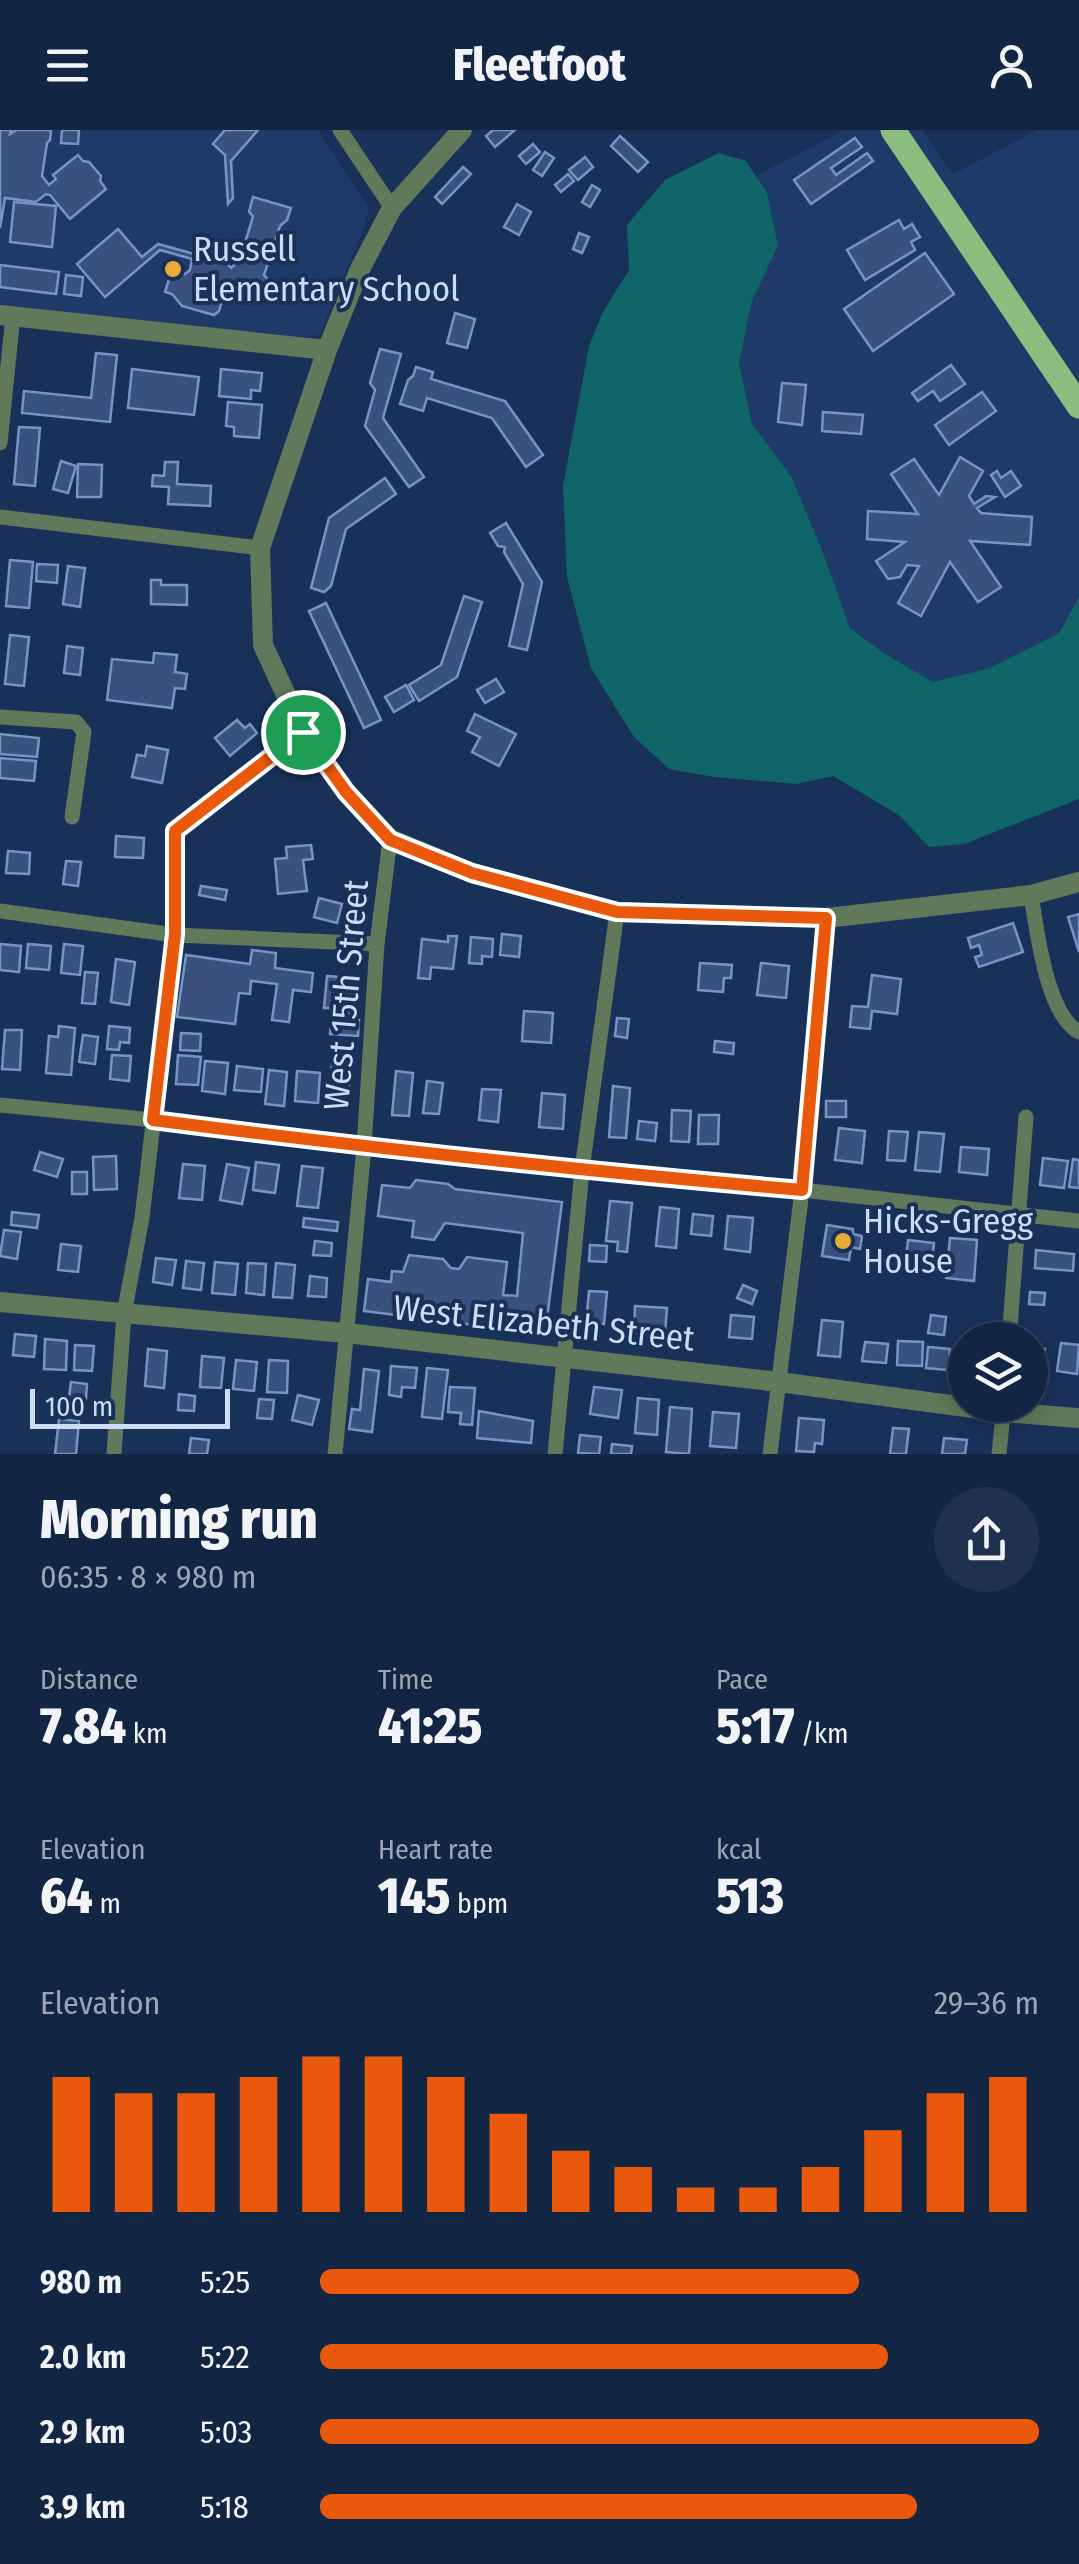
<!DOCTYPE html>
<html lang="en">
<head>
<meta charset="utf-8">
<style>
	body { margin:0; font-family:"Fira Sans Condensed",sans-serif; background:#1f314e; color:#f1f3f6; height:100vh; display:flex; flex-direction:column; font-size:38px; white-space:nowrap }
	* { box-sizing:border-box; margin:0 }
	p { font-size:32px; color:#9ca5b2 }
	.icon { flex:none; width:55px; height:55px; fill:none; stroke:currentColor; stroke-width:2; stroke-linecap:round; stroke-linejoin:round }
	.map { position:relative; height:1324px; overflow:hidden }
	.panel { display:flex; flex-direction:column; background:#122543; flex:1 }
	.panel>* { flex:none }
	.fabs { position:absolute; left:948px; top:1192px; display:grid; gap:20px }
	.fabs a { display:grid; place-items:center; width:100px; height:100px; border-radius:50%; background:#122543; box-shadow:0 5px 25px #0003,0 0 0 2px #31425c; font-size:50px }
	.scale { position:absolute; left:30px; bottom:25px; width:200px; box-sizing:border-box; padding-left:10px; border:5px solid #ccdcf5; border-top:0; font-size:28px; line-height:35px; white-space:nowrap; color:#ccdcf5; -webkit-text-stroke:8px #183159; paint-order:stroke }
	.pin { position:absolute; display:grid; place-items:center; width:85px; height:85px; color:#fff; margin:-42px; border:5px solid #fff; border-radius:50%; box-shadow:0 2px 10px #0007 }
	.round { display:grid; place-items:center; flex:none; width:105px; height:105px; border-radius:52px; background:#1f314e }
	.summary { display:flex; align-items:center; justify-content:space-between; height:170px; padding:0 40px }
	h1 { font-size:55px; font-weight:800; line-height:75px }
	.stats { display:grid; grid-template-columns:repeat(3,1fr); gap:15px; height:170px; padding:10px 40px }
	.stats div { display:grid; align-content:center }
	.stats b { font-size:50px; font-weight:800 }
	.stats small { font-size:28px; font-weight:400 }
	.stats p { font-size:28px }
	.chart { height:280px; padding:20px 40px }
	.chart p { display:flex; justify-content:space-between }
	.chart svg { width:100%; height:180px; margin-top:10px; stroke:#ea580c; stroke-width:6 }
	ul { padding:0 40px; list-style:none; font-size:32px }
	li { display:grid; grid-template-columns:160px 120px 1fr; align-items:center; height:75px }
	li i { height:25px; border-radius:12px; background:#ea580c }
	header { display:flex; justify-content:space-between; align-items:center; height:130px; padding:0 40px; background:#122543; font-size:45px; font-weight:800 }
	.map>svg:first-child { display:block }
	.built { fill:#1e3a68 }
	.water { fill:#0f6468 }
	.building { fill:#38527d; stroke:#7795c4; stroke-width:2.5 }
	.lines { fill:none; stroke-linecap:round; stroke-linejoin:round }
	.minor { stroke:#60795a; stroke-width:15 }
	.tertiary { stroke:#60795a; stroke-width:20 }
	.primary { stroke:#8cbf7f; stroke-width:25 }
	.route-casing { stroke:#fff; stroke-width:20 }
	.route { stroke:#ea580c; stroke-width:12 }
	.poi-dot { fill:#e8ab37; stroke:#183159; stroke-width:4 }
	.labels { text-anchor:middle; stroke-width:8; stroke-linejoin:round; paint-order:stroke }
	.poi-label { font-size:35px; fill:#ccdcf5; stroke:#183159; text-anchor:start }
	.street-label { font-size:35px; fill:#ccdcf5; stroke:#183159 }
</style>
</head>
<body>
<header><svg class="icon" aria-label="menu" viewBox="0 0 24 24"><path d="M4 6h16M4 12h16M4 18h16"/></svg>Fleetfoot<svg class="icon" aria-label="person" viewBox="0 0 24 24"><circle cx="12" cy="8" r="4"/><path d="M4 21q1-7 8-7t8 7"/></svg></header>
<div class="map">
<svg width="1079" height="1324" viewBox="0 0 1079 1324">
	<rect width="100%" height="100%" fill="#183159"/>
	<g class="built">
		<path d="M0,0H318L369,78L366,92L320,205L305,207L0,178Z"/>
		<path d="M844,0H922L953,44L1038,0H1079V467L1059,503L987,539L932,552L885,524L850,498L822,420L791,346L752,294L739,233L752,171L778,116L752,48Z"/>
	</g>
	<path class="water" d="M719,23L746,31L767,63L778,116L752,171L739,233L752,294L791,346L822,420L850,498L885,524L933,552L987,539L1059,503L1079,467V669L964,714L929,717L899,685L833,646L796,654L714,647L669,639L634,607L591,538L567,447L563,356L589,216L603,182L629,140L627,95L665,50Z"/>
	<g class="building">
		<path d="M0,0H11L10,4L16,0H51L50,10L47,13L42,46L49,55L56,49L53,45L78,25L83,31L89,32L101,46L100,51L106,59L70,89L50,65L46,64L36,72L5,68L0,98Z"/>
		<path d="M62,0H79L78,14L61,13Z"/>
		<path d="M225,0H258L231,31L233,68L228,74L225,25L213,14Z"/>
		<path d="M493,0H515L495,17L486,6Z"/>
		<path d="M620,6L648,32L638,42L611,16Z"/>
		<path d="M855,8L862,17L831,38L836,45L867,23L873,31L811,74L794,50Z"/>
		<path d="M533,14L540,22L526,34L519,26Z"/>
		<path d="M545,22L554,28L542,46L533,40Z"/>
		<path d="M585,27L593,37L578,50L569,40Z"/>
		<path d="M463,37L471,44L442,74L435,67Z"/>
		<path d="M568,44L574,51L561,62L555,55Z"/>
		<path d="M592,55L600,60L590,77L582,72Z"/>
		<path d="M253,67L291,78L287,90L280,96L268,133L264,145L269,151L265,165L227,154L219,181L214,185L182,176L172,164L165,162L172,140L185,144L190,140L192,129L160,120L105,167L77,134L118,99L142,127L158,114L227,133L231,138L240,130L253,86L249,82Z"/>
		<path d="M14,72L56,76L52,117L10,112Z"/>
		<path d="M517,74L531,82L519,105L504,97Z"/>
		<path d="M899,90L904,99L912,94L920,107L911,112L915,120L865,150L847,120Z"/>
		<path d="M579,103L589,107L582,123L573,119Z"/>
		<path d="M925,123L954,164L873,221L844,179Z"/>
		<path d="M0,135L59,142L56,164L0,157Z"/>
		<path d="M66,145L83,147L81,166L64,164Z"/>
		<path d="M455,183L475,189L467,218L447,213Z"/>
		<path d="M380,219L401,224L383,288L424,347L409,357L365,296L375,260L370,253Z"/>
		<path d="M96,223L117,225L110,292L22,283L24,261L91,268Z"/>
		<path d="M951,235L965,254L940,271L933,261L918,271L912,263Z"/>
		<path d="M416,237L433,242L431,249L505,271L543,325L526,337L492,288L427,268L423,281L400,274L408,250L413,246Z"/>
		<path d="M132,239L199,247L194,285L128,278Z"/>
		<path d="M221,239L262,243L260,261L251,260V269L219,266Z"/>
		<path d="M782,253L806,255L802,295L778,292Z"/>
		<path d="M982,262L996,281L949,315L935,295Z"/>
		<path d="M228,272L262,275L259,308L234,306V297L226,296Z"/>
		<path d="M823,282L863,285L861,304L822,301Z"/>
		<path d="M19,297L40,298L35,356L14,354Z"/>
		<path d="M960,327L983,341L969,366L974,374L986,366L995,367L977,378L981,383L1032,387L1030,415L970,411L1001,457L978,472L950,432L921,486L898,473L919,436L907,435L900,447L888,449L876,431L905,412L867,409L868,381L918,384L891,344L914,329L939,365Z"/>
		<path d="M61,331L76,336L68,363L53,359Z"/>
		<path d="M165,332H178L177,354L211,356L210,376L168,374L169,357L152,356L153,345L164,346Z"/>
		<path d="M78,334L102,335L101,367H77Z"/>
		<path d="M997,341L1001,348L1011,341L1021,356L1005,367L991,345Z"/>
		<path d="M385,348L396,364L346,399L331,456L324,462L311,458L329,388Z"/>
		<path d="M506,393L542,452L527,520L509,516L523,454L504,422L505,417L498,416L490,403Z"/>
		<path d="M10,430L33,432L29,478L6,476Z"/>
		<path d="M37,434L58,435L57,453L36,451Z"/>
		<path d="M68,436L85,438L80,477L63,474Z"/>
		<path d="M151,450H161V455H187V475L151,474Z"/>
		<path d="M464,466L482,472L457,547L419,571L409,555L441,535Z"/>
		<path d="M326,473L381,590L364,598L309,481Z"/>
		<path d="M10,505L29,507L24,556L5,554Z"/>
		<path d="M67,516L83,518L80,545L64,543Z"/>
		<path d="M154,523L177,525L175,542L187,544L185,559L175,558L172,578L107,570L112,529L153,533Z"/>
		<path d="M496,549L504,562L485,573L477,560Z"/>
		<path d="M406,555L414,570L394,582L385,567Z"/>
		<path d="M475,584L516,604L499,636L472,622L480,607L467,601Z"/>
		<path d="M237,590L245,598L250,594L257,603L230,626L215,608Z"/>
		<path d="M0,604L39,608L37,627L0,624Z"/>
		<path d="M147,616L168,620L162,653L132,647L137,625L145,626Z"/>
		<path d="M0,628L36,631L34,651L0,648Z"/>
		<path d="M116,706L144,708L143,728L115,727Z"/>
		<path d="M311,715L313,729L303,730L307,761L278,764L275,729L287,728L286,717Z"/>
		<path d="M8,721L30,723L29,744L6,743Z"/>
		<path d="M66,731L81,732L78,756L63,754Z"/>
		<path d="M201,756L227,760L225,770L199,765Z"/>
		<path d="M319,768L342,774L337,793L314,787Z"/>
		<path d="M1079,784V822L1068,787Z"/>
		<path d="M1013,793L1023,822L979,837L975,827L982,825L979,815L971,818L968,808Z"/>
		<path d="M502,804L521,806L519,827L500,825Z"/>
		<path d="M448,806H457L453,839L431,837L430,849L418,848L422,809L448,812Z"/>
		<path d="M471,807L493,809L492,827L482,826V834L469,833Z"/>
		<path d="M0,814L21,816L19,842L0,840Z"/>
		<path d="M28,814L51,816L49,840L26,838Z"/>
		<path d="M64,814L83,816L80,845L61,843Z"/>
		<path d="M252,820L276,823L275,838L313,843L311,862L293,860L289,892L272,890L277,854L251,851L250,864L239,863L235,894L177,887L186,825L250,834Z"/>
		<path d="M116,829L135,832L129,875L111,872Z"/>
		<path d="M700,833L732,835L731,848H724L723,862L698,860Z"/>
		<path d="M761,833L789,836L786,868L757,865Z"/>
		<path d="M85,842L98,843L95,874L82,873Z"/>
		<path d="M872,845L901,849L897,884L872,881L870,899L850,897L852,876L868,877Z"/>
		<path d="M327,846L352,848L349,890H359L358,906L330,904L332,878H324Z"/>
		<path d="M524,881L553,883L551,913L522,911Z"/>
		<path d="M617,888L629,889L627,908L615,906Z"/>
		<path d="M59,896L75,898L71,945L46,943L49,906L58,907Z"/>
		<path d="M109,896L130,898L129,913L120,912L119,920L107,919Z"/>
		<path d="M5,900H22L20,940L2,939Z"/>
		<path d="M181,903L201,904L200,921L180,920Z"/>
		<path d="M83,905L98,907L95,934L79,932Z"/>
		<path d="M715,911L734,913L733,924L714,922Z"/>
		<path d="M112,925L131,926L129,951L110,949Z"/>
		<path d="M178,925L201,927L198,955L176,954Z"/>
		<path d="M333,925L352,927L348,973L328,971Z"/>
		<path d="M205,931L228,933L225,964L202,961Z"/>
		<path d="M237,936L263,939L261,962L234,960Z"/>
		<path d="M269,940L287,942L284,976L265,974Z"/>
		<path d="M297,941L320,943L318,973L295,971Z"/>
		<path d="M396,941L413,943L409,986L392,985Z"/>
		<path d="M427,951L443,953L439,984L423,983Z"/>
		<path d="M613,956L630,958L626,1008L609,1007Z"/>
		<path d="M482,959L501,960L498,992L479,990Z"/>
		<path d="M542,963L565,965L563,999L539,997Z"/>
		<rect x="826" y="971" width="20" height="16"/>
		<path d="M672,980L691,981L689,1012L671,1011Z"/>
		<path d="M699,985H719L718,1014H698Z"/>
		<path d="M639,991L657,993L655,1011L637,1009Z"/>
		<path d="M839,998L865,1001L862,1033L835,1030Z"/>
		<path d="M889,1001L908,1002L905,1031L887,1030Z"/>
		<path d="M919,1002L944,1004L940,1042L915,1040Z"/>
		<path d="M961,1017L989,1019L987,1045L959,1042Z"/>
		<path d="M40,1022L63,1029L57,1047L34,1040Z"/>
		<path d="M116,1026L117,1059L94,1060L93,1027Z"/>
		<path d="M1043,1028L1068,1031L1064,1058L1040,1055Z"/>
		<path d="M1073,1029L1079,1030V1058L1069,1057Z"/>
		<path d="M256,1032L279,1035L275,1063L253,1060Z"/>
		<path d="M183,1034L205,1036L202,1070L179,1068Z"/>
		<path d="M227,1034L249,1038L242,1074L220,1070Z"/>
		<path d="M302,1036L323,1038L318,1078L297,1076Z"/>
		<rect x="72" y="1042" width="15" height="22"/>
		<path d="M416,1050L448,1054L455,1059L562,1072L545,1204L364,1181L368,1149L391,1152L392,1141L403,1142L409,1125L443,1129L451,1138L459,1139L467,1127L507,1132L503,1165L517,1166L523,1103L445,1093L434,1110L412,1107L414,1091L378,1086L382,1055L410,1058Z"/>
		<path d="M610,1071L632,1073L627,1122L617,1121L618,1112L606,1111Z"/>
		<path d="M660,1077L679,1079L676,1118L656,1116Z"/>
		<path d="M12,1082L39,1085L37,1098L11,1095Z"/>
		<path d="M693,1084L713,1086L711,1106L691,1104Z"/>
		<path d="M728,1086L753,1088L750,1122L725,1119Z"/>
		<path d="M304,1088L338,1092L337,1101L303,1097Z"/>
		<path d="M827,1095L853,1099V1104L862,1106L860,1119L851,1117L849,1130L822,1126Z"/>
		<path d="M4,1100L21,1102L17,1129L0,1126Z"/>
		<path d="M950,1108L977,1110L974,1151L946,1148Z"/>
		<path d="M908,1110L934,1113L931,1141L905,1138Z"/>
		<path d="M315,1111L332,1113L331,1126L313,1125Z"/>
		<path d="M61,1114L81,1116L78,1142L58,1140Z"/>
		<path d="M590,1115L607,1116L606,1132L589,1131Z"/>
		<path d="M1036,1120L1074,1124L1073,1141L1035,1138Z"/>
		<path d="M156,1128L176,1130L172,1155L153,1152Z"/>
		<path d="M186,1131L204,1133L201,1160L183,1158Z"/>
		<path d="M215,1132L238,1134L235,1165L212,1163Z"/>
		<path d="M248,1133L266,1134L264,1165L246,1163Z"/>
		<path d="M276,1133L295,1135L292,1168L273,1167Z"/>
		<path d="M310,1146L327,1148L326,1167L308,1166Z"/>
		<path d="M743,1155L757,1161L752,1174L737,1168Z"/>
		<path d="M589,1161L607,1162L604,1194L586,1192Z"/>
		<path d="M1030,1162L1045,1163L1044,1175L1029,1174Z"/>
		<path d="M635,1176L667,1178L665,1204L634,1203Z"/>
		<path d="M731,1185L754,1187L752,1209L729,1207Z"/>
		<path d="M931,1185L946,1187L944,1205L928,1203Z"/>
		<path d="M822,1190L843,1192L840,1227L818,1225Z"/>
		<path d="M15,1204L36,1206L34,1227L13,1225Z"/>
		<path d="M45,1209L67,1211L66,1240L44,1239Z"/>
		<path d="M898,1211L923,1212L922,1236L897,1235Z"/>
		<path d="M865,1212L888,1214L886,1233L862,1231Z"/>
		<path d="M1061,1213L1079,1215L1077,1244L1057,1241Z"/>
		<path d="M75,1215L94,1216L92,1241L74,1240Z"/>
		<path d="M957,1215L965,1216V1241H955Z"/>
		<path d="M928,1217L950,1219L948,1240L926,1238Z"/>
		<path d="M1030,1218L1045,1219L1042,1241L1030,1240Z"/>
		<path d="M148,1219L167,1221L164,1258L145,1256Z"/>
		<path d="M202,1226L224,1228L221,1258L200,1257Z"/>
		<path d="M236,1230L257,1232L254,1261L233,1259Z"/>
		<path d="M269,1230L288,1231L287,1263L267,1262Z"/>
		<path d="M391,1236L417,1238L415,1258L402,1257L401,1267L389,1265Z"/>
		<path d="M427,1238L448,1240L442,1289L422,1287Z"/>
		<path d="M364,1239L379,1241L372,1302L349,1299L352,1279L360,1280Z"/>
		<path d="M71,1252L87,1254L86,1269L69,1267Z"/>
		<path d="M450,1257L475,1258L472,1295L460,1294L461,1283L448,1282Z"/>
		<path d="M594,1257L622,1260L618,1288L590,1284Z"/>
		<path d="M179,1264L195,1266L194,1281L178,1280Z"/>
		<path d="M298,1265L319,1270L312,1295L292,1290Z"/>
		<path d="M638,1268L659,1270L657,1305L635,1303Z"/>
		<path d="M259,1269L274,1270L272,1289L257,1288Z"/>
		<path d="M670,1277L692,1279L689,1324L666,1322Z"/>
		<path d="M479,1281L533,1291L531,1313L477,1308Z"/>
		<path d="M713,1282L739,1284L736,1318L710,1316Z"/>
		<path d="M799,1288L824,1290L822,1314L815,1313L814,1322L796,1321Z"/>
		<path d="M59,1289L79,1291L76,1324H55Z"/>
		<path d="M893,1298L909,1299L906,1324H890Z"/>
		<path d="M580,1305L601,1307L599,1324L578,1323Z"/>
		<path d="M191,1308L209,1310L207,1324H189Z"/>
		<path d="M944,1308L967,1310L965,1324H942Z"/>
		<path d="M612,1314L632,1316L631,1324H611Z"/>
	</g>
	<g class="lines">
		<g class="minor">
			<path d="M340,0L392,78"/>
			<path d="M0,313L13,186"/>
			<path d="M0,387L260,418"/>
			<path d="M0,587L76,592L84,602L72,687"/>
			<path d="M1031,765C1037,800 1046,884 1079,902"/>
			<path d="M0,781L175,805L377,814"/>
			<path d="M0,975L153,990L364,1017L582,1040L802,1060L1079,1091"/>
			<path d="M1009,1210L1026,987"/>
			<path d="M114,1324L124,1184L142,1088L175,805V701L303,602"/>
			<path d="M335,1324L364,1017L377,814L390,709"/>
			<path d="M555,1324L582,1040L617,782"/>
			<path d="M770,1324L802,1060L826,788"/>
			<path d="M999,1324L1004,1275"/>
		</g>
		<g class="tertiary">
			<path d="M462,0L392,78L359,141L327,220L260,418L263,515L303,602L346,662L390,709L472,743L617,782L826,788L1031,765L1079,752"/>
			<path d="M0,185L327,220"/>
			<path d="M0,1172L346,1203L779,1252L1003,1282L1079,1288"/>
		</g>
		<path class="primary" d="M893,0L1079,276"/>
	</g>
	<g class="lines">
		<defs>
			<path id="route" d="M303,602L346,662L390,710L472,743L617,782L826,788L802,1060C585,1041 369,1018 153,990L175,804V701Z"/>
		</defs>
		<use href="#route" class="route-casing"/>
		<use href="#route" class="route"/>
	</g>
	<g class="poi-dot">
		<circle cx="173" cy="139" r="10"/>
		<circle cx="843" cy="1111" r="10"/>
	</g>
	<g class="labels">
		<g class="poi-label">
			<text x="193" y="131">Russell<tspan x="193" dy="40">Elementary School</tspan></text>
			<text x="863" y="1103">Hicks-Gregg<tspan x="863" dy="40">House</tspan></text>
		</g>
		<g class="street-label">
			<text transform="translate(346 865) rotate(-85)" y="12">West 15th Street</text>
			<text transform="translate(544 1193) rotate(6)" y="12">West Elizabeth Street</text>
		</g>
	</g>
</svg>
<div class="fabs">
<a><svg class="icon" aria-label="layers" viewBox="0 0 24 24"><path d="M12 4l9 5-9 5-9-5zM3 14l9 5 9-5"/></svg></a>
</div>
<div class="scale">100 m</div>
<div class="pin" style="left:303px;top:602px;background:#1e9e55"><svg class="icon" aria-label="arrive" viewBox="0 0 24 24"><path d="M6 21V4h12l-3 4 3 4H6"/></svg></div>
</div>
<section class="panel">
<div class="summary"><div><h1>Morning run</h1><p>06:35 · 8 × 980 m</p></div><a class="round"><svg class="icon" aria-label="share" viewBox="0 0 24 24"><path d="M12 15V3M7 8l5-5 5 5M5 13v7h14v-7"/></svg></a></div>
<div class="stats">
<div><p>Distance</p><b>7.84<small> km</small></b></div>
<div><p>Time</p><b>41:25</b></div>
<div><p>Pace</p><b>5:17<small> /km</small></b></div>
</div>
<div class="stats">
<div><p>Elevation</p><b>64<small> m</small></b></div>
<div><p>Heart rate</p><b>145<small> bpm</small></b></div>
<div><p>kcal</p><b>513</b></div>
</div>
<div class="chart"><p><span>Elevation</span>29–36 m</p>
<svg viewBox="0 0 160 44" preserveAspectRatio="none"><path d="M5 44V11M15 44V15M25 44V15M35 44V11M45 44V6M55 44V6M65 44V11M75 44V20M85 44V29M95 44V33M105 44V38M115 44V38M125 44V33M135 44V24M145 44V15M155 44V11"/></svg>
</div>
<ul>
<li><b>980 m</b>5:25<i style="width:75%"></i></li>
<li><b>2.0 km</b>5:22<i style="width:79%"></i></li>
<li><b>2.9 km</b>5:03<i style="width:100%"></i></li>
<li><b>3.9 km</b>5:18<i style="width:83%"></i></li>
</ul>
</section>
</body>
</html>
